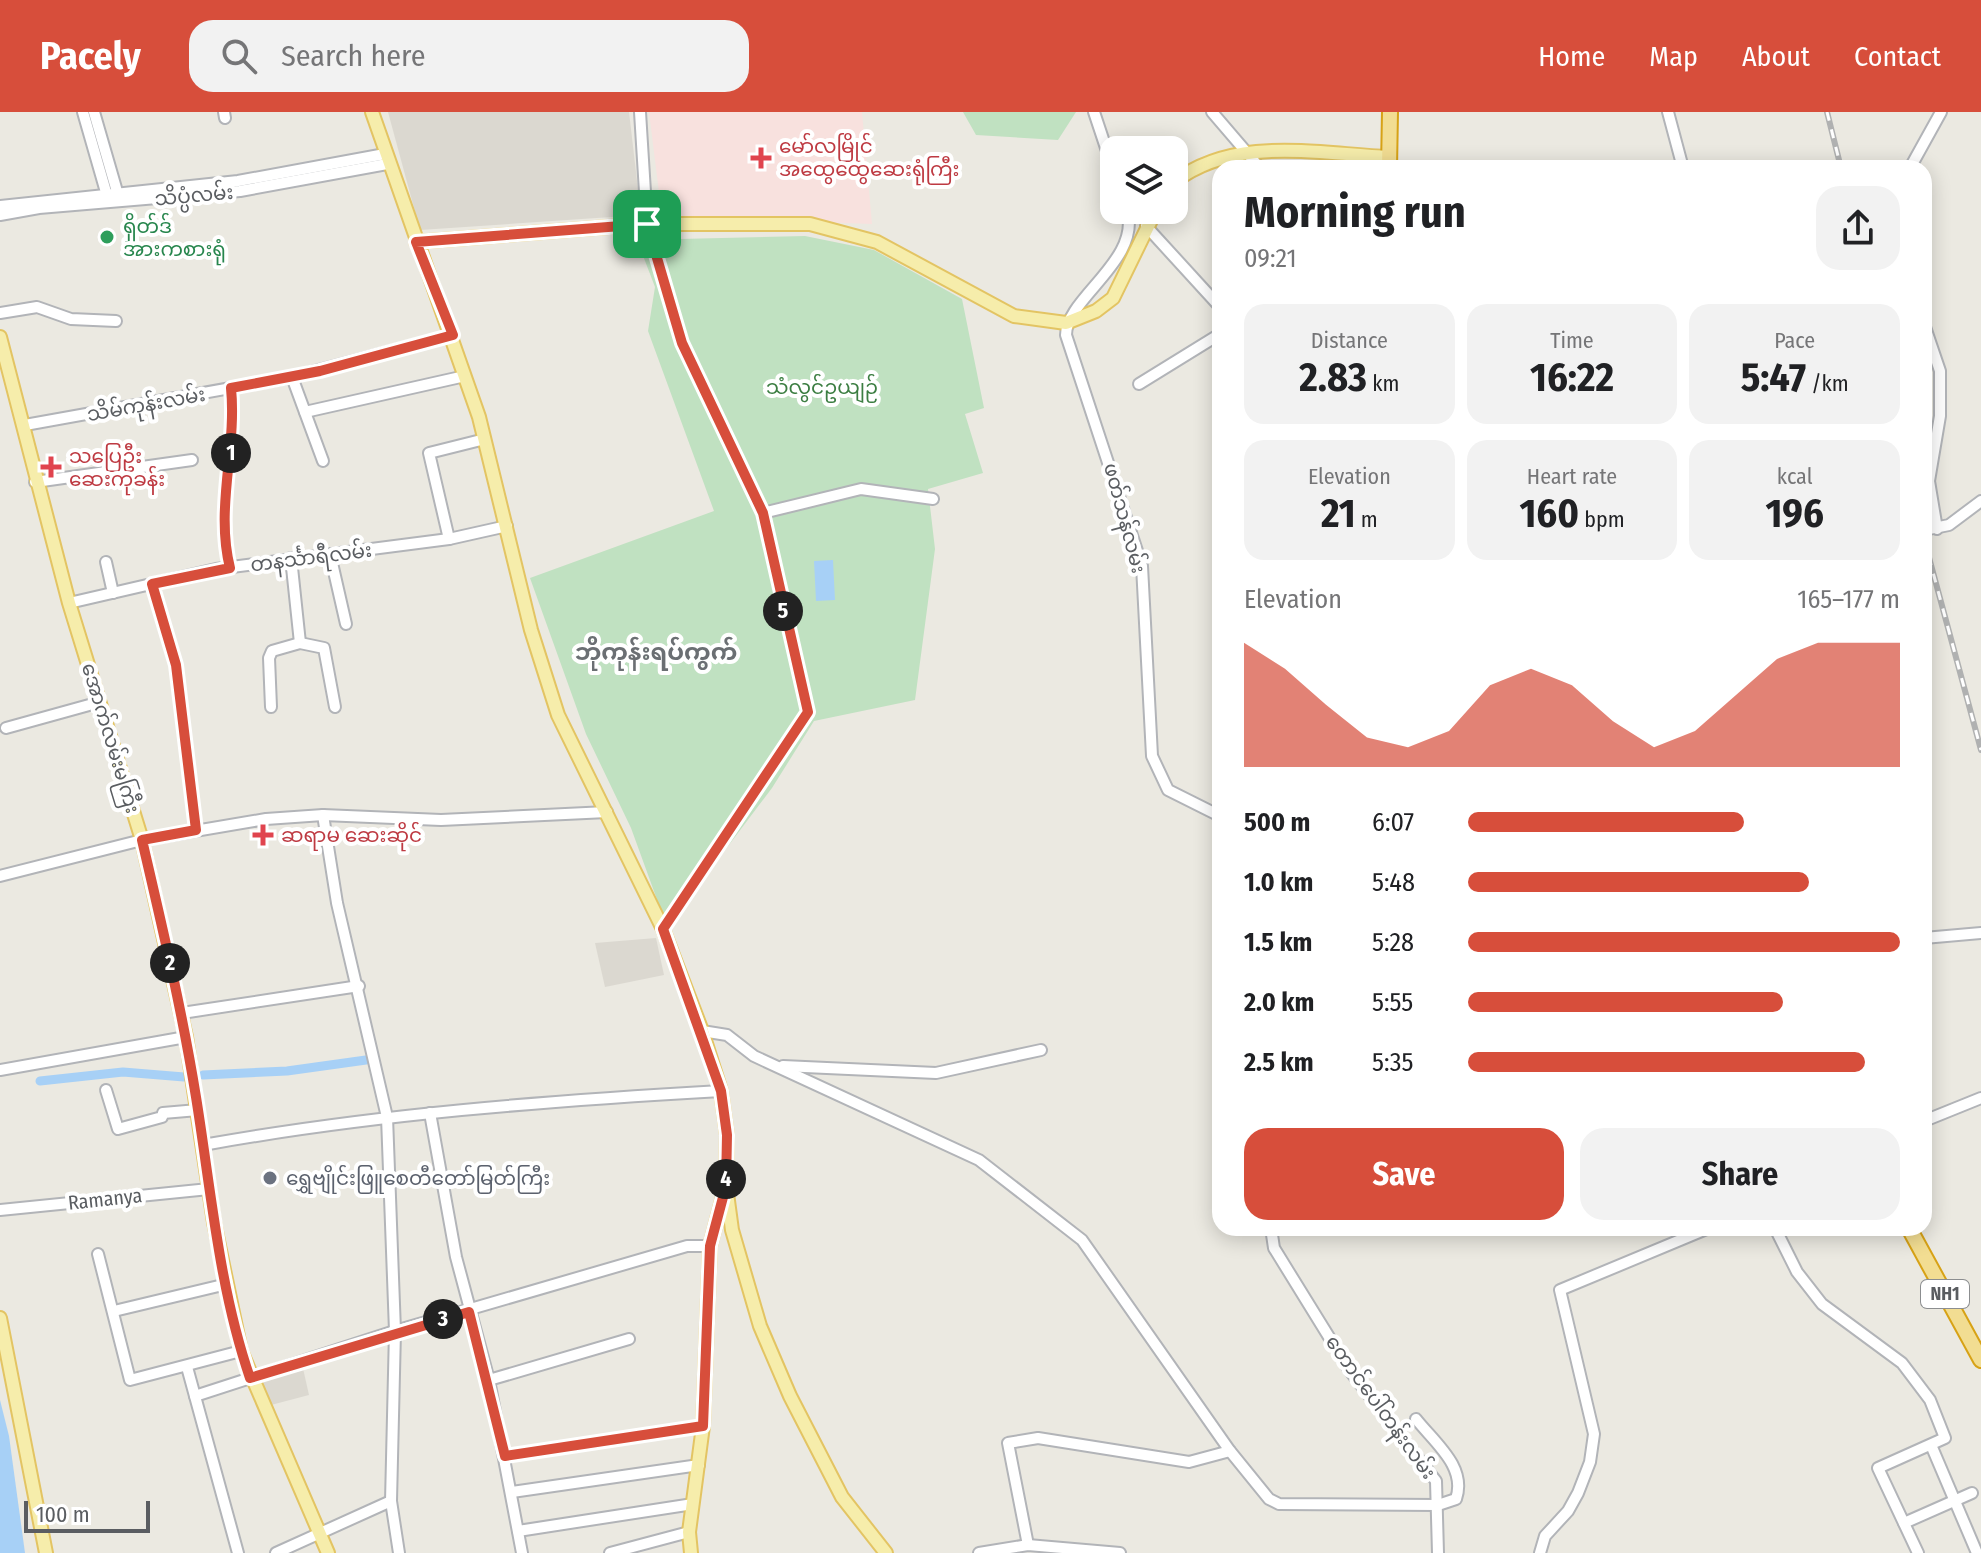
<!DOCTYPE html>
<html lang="en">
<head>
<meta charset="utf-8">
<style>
	body { margin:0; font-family:"Fira Sans Condensed","Noto Sans Myanmar",sans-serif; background:#f2f2f2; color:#202124; height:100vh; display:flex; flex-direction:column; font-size:30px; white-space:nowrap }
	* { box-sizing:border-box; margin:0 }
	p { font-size:26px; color:#757577 }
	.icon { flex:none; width:44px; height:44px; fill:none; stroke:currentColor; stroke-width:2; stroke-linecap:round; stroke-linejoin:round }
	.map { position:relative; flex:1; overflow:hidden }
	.sheet { position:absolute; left:1212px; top:48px; width:720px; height:1076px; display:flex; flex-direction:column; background:#fff; border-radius:24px; box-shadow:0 4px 20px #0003 }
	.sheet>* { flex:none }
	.tools { position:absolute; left:1100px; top:24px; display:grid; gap:16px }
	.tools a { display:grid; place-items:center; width:88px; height:88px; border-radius:16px; background:#fff; box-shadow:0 4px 20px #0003; font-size:40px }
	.scale { position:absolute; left:24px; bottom:20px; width:126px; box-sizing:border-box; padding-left:8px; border:4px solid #5a5d61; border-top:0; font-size:22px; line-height:28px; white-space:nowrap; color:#5a5d61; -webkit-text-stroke:6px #fff; paint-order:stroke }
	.pin { position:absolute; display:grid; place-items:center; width:68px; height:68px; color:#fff; margin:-34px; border-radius:16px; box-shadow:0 4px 12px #0006 }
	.km { position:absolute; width:40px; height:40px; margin:-20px; border-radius:50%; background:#222; color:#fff; font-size:22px; line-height:40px; text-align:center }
	.round { display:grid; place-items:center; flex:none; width:84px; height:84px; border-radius:24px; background:#f2f2f2 }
	.summary { display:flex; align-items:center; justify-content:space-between; height:136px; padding:0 32px }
	h1 { font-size:44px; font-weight:700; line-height:60px }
	.stats { display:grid; grid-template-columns:repeat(3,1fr); gap:12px; height:136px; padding:8px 32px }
	.stats div { display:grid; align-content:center; border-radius:20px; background:#f2f2f2; text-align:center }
	.stats b { font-size:40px; font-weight:700 }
	.stats small { font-size:22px; font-weight:400 }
	.stats p { font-size:22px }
	.chart { height:224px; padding:16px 32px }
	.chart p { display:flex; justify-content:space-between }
	.chart svg { width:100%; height:144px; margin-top:8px; fill:#d74e3b; opacity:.7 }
	.action { display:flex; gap:16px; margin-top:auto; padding:16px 32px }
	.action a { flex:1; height:92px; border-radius:24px; background:#d74e3b; color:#fff; font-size:32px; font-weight:700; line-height:92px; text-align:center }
	.action a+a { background:#f2f2f2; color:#202124 }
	ul { padding:0 32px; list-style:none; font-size:26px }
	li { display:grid; grid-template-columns:128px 96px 1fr; align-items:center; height:60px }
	li i { height:20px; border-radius:10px; background:#d74e3b }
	header { display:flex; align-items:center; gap:48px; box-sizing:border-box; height:112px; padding:0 40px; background:#d74e3b; color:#fff }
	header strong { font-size:38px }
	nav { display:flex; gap:44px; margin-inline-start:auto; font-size:28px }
	.search { width:560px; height:72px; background:#f2f2f2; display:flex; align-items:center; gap:20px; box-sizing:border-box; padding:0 28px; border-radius:24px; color:#757577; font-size:30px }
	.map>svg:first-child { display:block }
	.education { fill:#dbd8d0 }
	.medical { fill:#f8e1de }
	.green { fill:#c0e1c1 }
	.water { fill:#a7d0f6 }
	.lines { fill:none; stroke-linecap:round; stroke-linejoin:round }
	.canal { stroke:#a7d0f6; stroke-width:9 }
	.minor-casing { stroke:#b2b4b8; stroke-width:14 }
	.major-casing { stroke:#e3c463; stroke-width:16 }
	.highway-casing { stroke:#d7a216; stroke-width:18 }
	.minor { stroke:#fff; stroke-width:10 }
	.major { stroke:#f6edab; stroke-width:12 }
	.highway { stroke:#f2dd92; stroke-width:14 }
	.rail-casing { stroke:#b0b1b1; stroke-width:6 }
	.rail { stroke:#fff; stroke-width:3; stroke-dasharray:9; stroke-linecap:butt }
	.route-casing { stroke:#fff; stroke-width:16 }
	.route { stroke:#d74e3b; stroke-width:10 }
	.health-dot { fill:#e0444e; stroke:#fff; stroke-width:3 }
	.leisure-dot { fill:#2e9e5b; stroke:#fff; stroke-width:3 }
	.worship-dot { fill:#6b7280; stroke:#fff; stroke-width:3 }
	.labels { text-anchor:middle; stroke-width:8; stroke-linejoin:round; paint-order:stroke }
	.shield { fill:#fff; stroke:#8c8e90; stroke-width:2 }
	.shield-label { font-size:18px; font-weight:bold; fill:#5a5d61 }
	.health-label { font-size:20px; fill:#be3a42; stroke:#fff; text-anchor:start }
	.street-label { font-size:20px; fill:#5a5d61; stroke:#fff }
	.leisure-label { font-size:20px; fill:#27864d; stroke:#fff; text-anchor:start }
	.park-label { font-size:20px; fill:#3c7e42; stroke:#fff }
	.worship-label { font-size:20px; fill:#5b616d; stroke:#fff; text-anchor:start }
	.quarter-label { font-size:24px; font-weight:bold; fill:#6b6f73; stroke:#fff }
</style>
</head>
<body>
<header>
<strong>Pacely</strong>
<div class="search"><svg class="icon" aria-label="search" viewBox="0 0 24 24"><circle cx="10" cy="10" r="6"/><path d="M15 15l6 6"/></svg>Search here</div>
<nav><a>Home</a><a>Map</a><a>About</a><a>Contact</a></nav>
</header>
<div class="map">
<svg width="1981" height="1441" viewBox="0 0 1981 1441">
	<rect width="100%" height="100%" fill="#ebe9e1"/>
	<g class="education">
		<path d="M388,0H629L641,103L420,118Z"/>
		<path d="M656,826L664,863L605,875L595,831Z"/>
		<path d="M302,1252L309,1283L271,1293L261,1267Z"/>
	</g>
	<path class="medical" d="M649,0H862L872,112L662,105Z"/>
	<g class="green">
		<path d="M963,0H1076L1058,28L976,23Z"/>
		<path d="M805,124L874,138L962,187L984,296L965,302L983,361L928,377L935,437L915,588L814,609L772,676L667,815L631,716L586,622L530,466L714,399L648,219L655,175L637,128Z"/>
	</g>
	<g class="water">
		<path d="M833,448L835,488L816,489L814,449Z"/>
		<path d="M0,1288L9,1324L25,1441H0Z"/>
	</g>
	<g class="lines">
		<g class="canal">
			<path d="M203,963L287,959L366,948"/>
			<path d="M40,969L123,960L184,965"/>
		</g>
		<defs>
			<g id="minor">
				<path d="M83,0L108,87"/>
				<path d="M94,0L118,83"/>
				<path d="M224,0L225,6"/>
				<path d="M640,0L647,112L682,231L763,401L808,600L663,817"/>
				<path d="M1094,0L1114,60"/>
				<path d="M1212,0L1260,56"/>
				<path d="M1668,0L1683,56"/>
				<path d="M1910,56L1941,0"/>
				<path d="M0,94L238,69L385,42"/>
				<path d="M1127,98C1142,148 1066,186 1066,223L1142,454L1152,644L1168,678L1220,704"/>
				<path d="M0,103L39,96L240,79L387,52"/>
				<path d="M1146,114L1220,195"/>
				<path d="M0,201L37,195L71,207L116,209"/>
				<path d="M1924,212L1940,259V304L1929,369L1937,417"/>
				<path d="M292,265L323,349"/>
				<path d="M1139,272L1220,222"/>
				<path d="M305,300L465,264"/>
				<path d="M25,313L292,265L453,223"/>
				<path d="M35,370L192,348"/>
				<path d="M763,401L861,377L933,387"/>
				<path d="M1924,418L1949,413L1981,389"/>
				<path d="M449,427L429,341L485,327"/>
				<path d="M330,442L346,512"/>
				<path d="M291,446L300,531"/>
				<path d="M106,450L113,481"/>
				<path d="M230,456C215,396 237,337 231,276"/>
				<path d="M152,472L176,553L196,718"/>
				<path d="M69,491L216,457L449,427L507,414"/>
				<path d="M271,595L269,546L272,539L300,531L324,536L335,595"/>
				<path d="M6,616L100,590"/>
				<path d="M323,703L337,791L387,1005L395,1219L391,1389L399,1441"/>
				<path d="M0,764L142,728L266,707L323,703L441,708L607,700"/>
				<path d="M1924,826L1981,821"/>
				<path d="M182,901L359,874"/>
				<path d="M702,919L727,923L754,944L979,1048L1082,1128L1230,1339L1269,1387L1279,1392L1438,1393L1456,1387C1467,1355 1435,1331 1416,1307"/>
				<path d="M783,954L936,961L1041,938"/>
				<path d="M0,958L186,925"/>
				<path d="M106,978L118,1017L162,1005L163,1001L198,998"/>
				<path d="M430,1001L456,1145L489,1268L522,1441"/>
				<path d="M1924,1009L1981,986"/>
				<path d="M203,1033C375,1002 547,989 721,979"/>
				<path d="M0,1098L209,1077"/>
				<path d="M1271,1116L1274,1136L1350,1259L1436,1369L1438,1441"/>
				<path d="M1775,1116L1797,1160L1822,1192L1902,1251L1930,1288L1945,1326L1878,1356L1918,1441"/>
				<path d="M98,1142L130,1268L241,1239"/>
				<path d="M114,1199L227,1172"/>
				<path d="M187,1255L238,1441"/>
				<path d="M489,1268L629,1227"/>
				<path d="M195,1284L395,1219L687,1134H710"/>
				<path d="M1931,1333L1977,1441"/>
				<path d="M505,1344L703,1314"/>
				<path d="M512,1380L699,1353"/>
				<path d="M1904,1411L1972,1381"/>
				<path d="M518,1419L693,1392"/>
				<path d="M1028,1433L1008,1331L1038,1326L1189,1350L1230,1339"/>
				<path d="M276,1441L391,1389"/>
				<path d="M610,1441L689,1420"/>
				<path d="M979,1441L1028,1433L1120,1441"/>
				<path d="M1540,1441L1545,1424L1568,1399L1578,1381L1590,1350L1594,1322L1560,1178L1709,1116"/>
			</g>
			<g id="major">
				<path d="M372,0L479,305L531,518L558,603L663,817L702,919L721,979L727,1023L726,1074L732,1118L760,1214L790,1284L842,1385L886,1441"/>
				<path d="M1174,70C1235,23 1317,42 1389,45"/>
				<path d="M416,130L647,112H810L877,130L1014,204L1066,211L1096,199L1113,186L1156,98"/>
				<path d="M0,225L69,491L142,728L186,925L214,1110L241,1239L328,1441"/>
				<path d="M0,1206L46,1441"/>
				<path d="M691,1441L689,1420L703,1314L710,1134L724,1081"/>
			</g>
			<g id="highway">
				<path d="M1389,56L1390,0"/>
				<path d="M1909,1116L1981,1248"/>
			</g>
		</defs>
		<use href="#minor" class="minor-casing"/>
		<use href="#major" class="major-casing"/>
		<use href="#highway" class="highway-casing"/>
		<use href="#minor" class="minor"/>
		<use href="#major" class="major"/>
		<use href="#highway" class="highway"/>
		<defs>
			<g id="rail">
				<path d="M1827,0L1841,56"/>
				<path d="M1924,427L1981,638"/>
			</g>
		</defs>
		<use href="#rail" class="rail-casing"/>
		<use href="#rail" class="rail"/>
	</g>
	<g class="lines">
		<defs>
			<path id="route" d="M647,112L682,231L763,401L808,600L663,817L721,979L727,1023L726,1074L710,1134L703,1314L505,1344L469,1200L250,1266C219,1176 211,1078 196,985C182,898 162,814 142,728L196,718L176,553L152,472L230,456C215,396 237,336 231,276L320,259L453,223L416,130Z"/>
		</defs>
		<use href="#route" class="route-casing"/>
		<use href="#route" class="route"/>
	</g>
	<g class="health-dot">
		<path d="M757 34h8v8h8v8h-8v8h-8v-8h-8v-8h8z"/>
		<path d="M47 343h8v8h8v8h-8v8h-8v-8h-8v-8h8z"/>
		<path d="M259 711h8v8h8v8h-8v8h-8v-8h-8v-8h8z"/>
	</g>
	<circle class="leisure-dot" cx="107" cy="125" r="8"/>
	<circle class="worship-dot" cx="270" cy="1066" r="8"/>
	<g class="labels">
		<rect class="shield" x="1921" y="1168" width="48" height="28" rx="6"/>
		<g class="shield-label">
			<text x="1945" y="1188">NH1</text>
		</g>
		<g class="health-label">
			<text x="779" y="41">မော်လမြိုင်<tspan x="779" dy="23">အထွေထွေဆေးရုံကြီး</tspan></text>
			<text x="69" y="351">သပြေဦး<tspan x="69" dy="23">ဆေးကုခန်း</tspan></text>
			<text x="281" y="730">ဆရာမ ဆေးဆိုင်</text>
		</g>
		<g class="street-label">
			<text transform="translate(194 83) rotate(-5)" y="7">သိပ္ပံလမ်း</text>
			<text transform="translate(146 292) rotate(-10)" y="7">သိမ်ကုန်းလမ်း</text>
			<text transform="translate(1125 406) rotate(75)" y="7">ဖတ်သန်လမ်း</text>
			<text transform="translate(311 445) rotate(-7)" y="7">တနင်္သာရီလမ်း</text>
			<text transform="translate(111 626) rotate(73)" y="7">အောက်လမ်းမကြီး</text>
			<text transform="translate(105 1087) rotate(-6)" y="7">Ramanya</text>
			<text transform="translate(1381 1295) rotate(54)" y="7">တောင်ပေါ်တန်းလမ်း</text>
		</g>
		<g class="leisure-label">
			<text x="123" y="121">ရှိတ်ဒ်<tspan x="123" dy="23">အားကစားရုံ</tspan></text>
		</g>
		<g class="park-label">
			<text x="822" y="282">သံလွင်ဥယျဉ်</text>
		</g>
		<g class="worship-label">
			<text x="286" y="1073">ရွှေဗျိုင်းဖြူစေတီတော်မြတ်ကြီး</text>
		</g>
		<g class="quarter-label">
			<text x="656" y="548">ဘိုကုန်းရပ်ကွက်</text>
		</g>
	</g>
</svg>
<div class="tools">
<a><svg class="icon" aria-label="layers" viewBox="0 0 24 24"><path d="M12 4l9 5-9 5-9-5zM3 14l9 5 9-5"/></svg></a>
</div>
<div class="scale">100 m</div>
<div class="pin" style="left:647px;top:112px;background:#1e9e55"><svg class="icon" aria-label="arrive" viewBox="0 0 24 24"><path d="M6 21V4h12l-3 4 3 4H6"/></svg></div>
<b class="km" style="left:231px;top:341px">1</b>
<b class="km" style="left:170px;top:851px">2</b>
<b class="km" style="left:443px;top:1207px">3</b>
<b class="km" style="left:726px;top:1067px">4</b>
<b class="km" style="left:783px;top:499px">5</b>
<section class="sheet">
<div class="summary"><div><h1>Morning run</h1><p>09:21</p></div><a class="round"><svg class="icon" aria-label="share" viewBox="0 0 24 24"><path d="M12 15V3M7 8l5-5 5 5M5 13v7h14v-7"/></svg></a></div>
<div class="stats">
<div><p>Distance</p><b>2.83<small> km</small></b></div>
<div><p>Time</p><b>16:22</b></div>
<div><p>Pace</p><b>5:47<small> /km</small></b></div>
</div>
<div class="stats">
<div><p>Elevation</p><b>21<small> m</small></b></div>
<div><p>Heart rate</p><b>160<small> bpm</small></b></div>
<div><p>kcal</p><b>196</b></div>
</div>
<div class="chart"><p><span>Elevation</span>165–177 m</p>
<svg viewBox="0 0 160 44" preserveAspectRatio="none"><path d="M0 44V6L10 14L20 25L30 35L40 38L50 33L60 19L70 14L80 19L90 30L100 38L110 33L120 22L130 11L140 6L150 6L160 6V44z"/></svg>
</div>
<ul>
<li><b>500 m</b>6:07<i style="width:64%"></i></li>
<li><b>1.0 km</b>5:48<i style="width:79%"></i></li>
<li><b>1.5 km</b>5:28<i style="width:100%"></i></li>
<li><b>2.0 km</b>5:55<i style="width:73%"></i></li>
<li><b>2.5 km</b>5:35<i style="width:92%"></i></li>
</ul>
<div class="action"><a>Save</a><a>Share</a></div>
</section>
</div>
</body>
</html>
